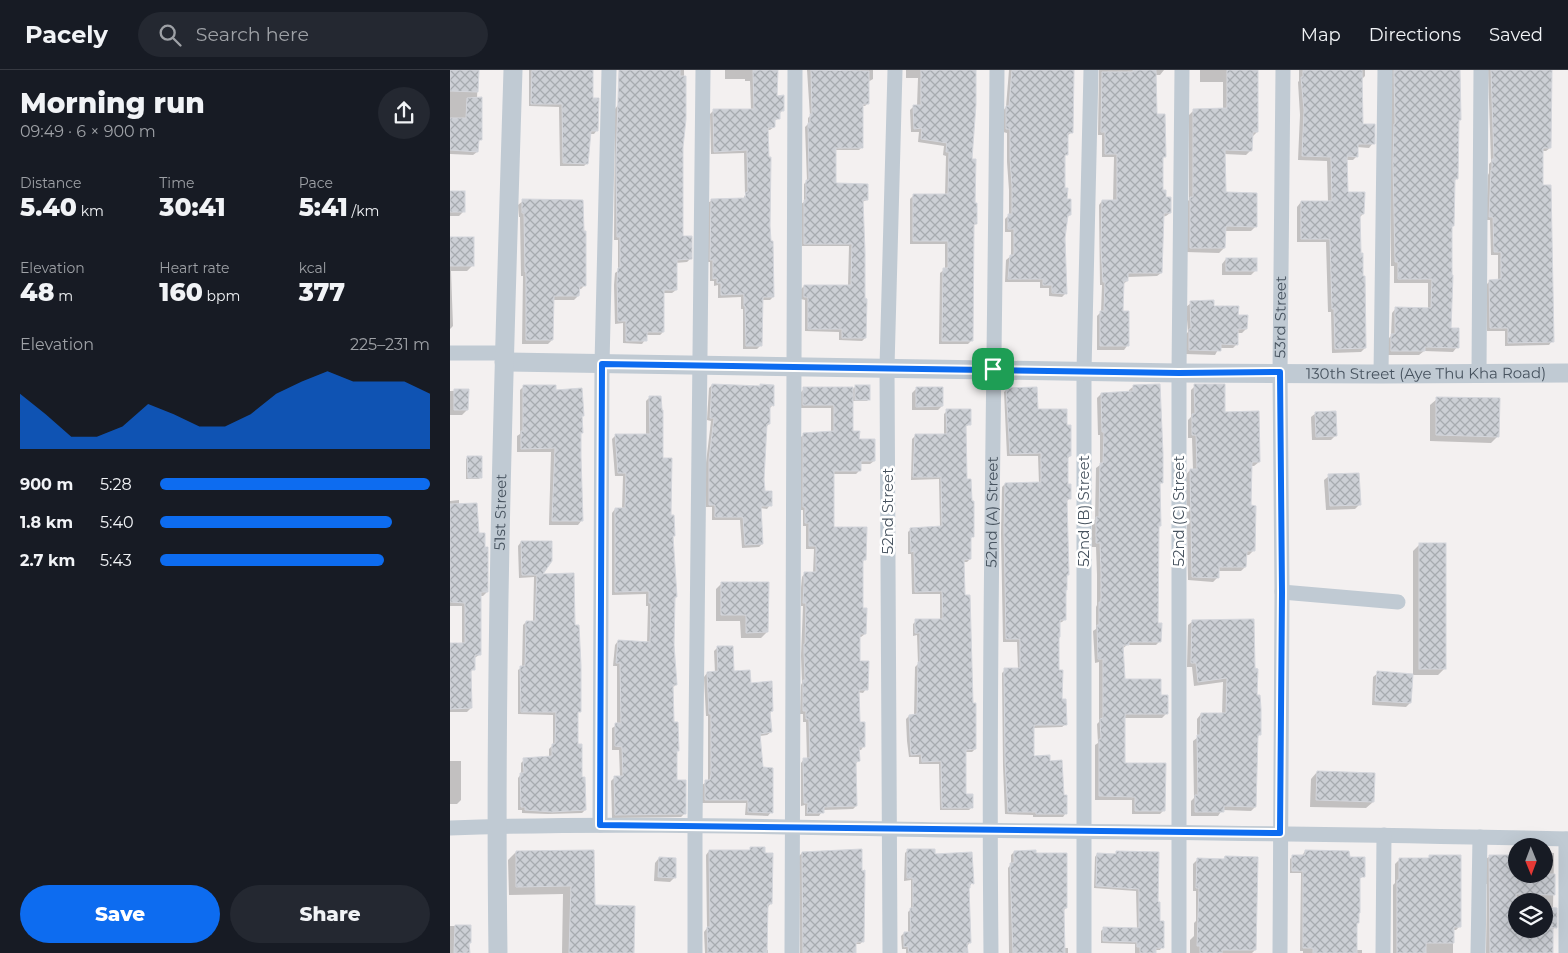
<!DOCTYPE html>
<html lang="en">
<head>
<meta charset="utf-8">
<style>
	body { margin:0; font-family:Montserrat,sans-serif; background:#242831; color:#f1f3f6; height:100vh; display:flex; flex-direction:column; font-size:19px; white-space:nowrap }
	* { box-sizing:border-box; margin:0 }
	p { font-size:16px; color:#9ea1a6 }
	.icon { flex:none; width:28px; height:28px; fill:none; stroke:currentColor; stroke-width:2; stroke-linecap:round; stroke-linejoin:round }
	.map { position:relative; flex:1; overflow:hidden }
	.side { display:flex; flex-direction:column; background:#171b24; width:450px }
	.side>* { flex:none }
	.needle { width:32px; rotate:179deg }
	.controls { position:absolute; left:1058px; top:768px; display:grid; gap:10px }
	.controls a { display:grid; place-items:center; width:45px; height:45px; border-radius:50%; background:#171b24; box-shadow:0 5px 20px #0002; font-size:25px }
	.pin { position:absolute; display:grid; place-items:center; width:42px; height:42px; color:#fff; margin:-21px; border-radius:10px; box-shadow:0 2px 8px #0006 }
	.round { display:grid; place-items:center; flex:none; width:52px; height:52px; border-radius:26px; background:#242831 }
	.overview { display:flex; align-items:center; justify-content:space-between; height:85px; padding:0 20px }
	h1 { font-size:28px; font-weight:800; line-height:38px }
	.metrics { display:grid; grid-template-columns:repeat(3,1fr); gap:8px; height:85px; padding:5px 20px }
	.metrics div { display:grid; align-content:center }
	.metrics b { font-size:25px; font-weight:800 }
	.metrics small { font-size:14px; font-weight:400 }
	.metrics p { font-size:14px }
	.chart { height:140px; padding:10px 20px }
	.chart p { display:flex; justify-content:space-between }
	.chart svg { width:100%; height:90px; margin-top:5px; fill:#0d6cf0; opacity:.7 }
	.cta { display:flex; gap:10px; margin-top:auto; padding:10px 20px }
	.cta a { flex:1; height:58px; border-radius:30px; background:#0d6cf0; color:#fff; font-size:20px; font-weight:800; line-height:58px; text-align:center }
	.cta a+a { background:#242831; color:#f1f3f6 }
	ul { padding:0 20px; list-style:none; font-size:16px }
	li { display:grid; grid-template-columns:80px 60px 1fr; align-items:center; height:38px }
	li i { height:12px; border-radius:6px; background:#0d6cf0 }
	header { display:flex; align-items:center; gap:30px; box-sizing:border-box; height:70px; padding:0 25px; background:#171b24; border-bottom:1px solid #363941 }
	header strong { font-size:24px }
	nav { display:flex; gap:28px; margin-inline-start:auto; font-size:18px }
	.search { width:350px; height:45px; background:#242831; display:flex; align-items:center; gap:12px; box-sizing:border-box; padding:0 18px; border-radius:28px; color:#9ea1a6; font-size:19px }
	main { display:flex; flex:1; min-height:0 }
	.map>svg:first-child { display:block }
	.shadow { fill:#0003; fill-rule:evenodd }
	.building { fill:url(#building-cross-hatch); stroke:#d4d6dc }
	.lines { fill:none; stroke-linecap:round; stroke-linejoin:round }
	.minor { stroke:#c0cad3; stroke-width:15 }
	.tertiary { stroke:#c0cad3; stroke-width:19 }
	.route-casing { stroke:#fff; stroke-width:10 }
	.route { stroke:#0d6cf0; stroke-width:6 }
	.labels { text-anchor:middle; stroke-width:5; stroke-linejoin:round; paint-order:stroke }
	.street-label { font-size:15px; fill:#47535f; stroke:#fff }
</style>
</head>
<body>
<header>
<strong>Pacely</strong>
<div class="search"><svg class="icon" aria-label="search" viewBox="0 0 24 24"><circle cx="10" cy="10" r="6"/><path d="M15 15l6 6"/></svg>Search here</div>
<nav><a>Map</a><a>Directions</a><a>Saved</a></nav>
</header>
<main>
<section class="side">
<div class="overview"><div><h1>Morning run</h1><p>09:49 · 6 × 900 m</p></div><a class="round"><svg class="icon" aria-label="share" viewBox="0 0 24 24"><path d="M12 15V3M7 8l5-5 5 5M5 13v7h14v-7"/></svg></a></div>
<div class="metrics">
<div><p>Distance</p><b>5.40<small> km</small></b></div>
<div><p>Time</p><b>30:41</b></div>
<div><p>Pace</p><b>5:41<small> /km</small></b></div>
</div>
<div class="metrics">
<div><p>Elevation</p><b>48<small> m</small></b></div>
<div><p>Heart rate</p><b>160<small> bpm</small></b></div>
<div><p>kcal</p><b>377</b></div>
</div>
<div class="chart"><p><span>Elevation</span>225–231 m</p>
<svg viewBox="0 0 160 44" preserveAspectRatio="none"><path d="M0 44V17L10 27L20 38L30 38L40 33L50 22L60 27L70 33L80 33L90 27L100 17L110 11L120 6L130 11L140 11L150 11L160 17V44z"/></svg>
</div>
<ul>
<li><b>900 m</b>5:28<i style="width:100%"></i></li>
<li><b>1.8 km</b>5:40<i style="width:86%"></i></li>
<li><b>2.7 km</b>5:43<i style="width:83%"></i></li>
</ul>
<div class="cta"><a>Save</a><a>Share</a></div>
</section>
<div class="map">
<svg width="1118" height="883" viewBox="0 0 1118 883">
	<defs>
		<pattern id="building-cross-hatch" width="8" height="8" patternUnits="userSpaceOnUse" patternTransform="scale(1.25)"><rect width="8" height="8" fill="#cccfd5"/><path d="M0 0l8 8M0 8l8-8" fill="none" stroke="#a7abb0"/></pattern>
	</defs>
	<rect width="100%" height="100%" fill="#f3f0f0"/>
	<g class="shadow">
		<path d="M0,0H28L27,29L30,70L28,72L27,82L23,85L0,84Z"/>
		<path d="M79,0H137L147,60L144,64H139L137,93L134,96H110L109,37L79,36Z"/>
		<path d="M169,0H234L235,49L232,77V167L240,189L237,192L225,193L226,220L222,223H213V262L210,265H195V270L192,274L173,273V253L165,254L164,215L165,203L168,201V170H164L165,39L168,35Z"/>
		<path d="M275,0H326V27L333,40L329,44V48L324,51V57L320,60H317L319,156L323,227L320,230H311L310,276L307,279H293V239H291V227L268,228V215L264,216V211H260V192H258V133L262,130H293L295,125L294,83L261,84L260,44L263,41L301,40L300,11H295V9H275Z"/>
		<path d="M357,0H423V9L418,12V33L415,36H411L412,77L409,80H384L385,114L417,130L412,132L415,268L412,271L389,270V262L355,261V230L351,229V219L354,216H398L399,176H352L351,134L354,132V114L357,111L355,57L358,54V48L360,46Z"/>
		<path d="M456,0H525L521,90L526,154L523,156L522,270L518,274H489L490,203L495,199V174H460V129L464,125H495L496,86L493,85L494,76L468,72L469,62H461L460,40L464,36H467L468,8H456Z"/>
		<path d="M559,0H623L622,62L617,66V84L614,87L613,119L620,145L616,148L614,168L616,223L612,227L599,226V218H590V212H555L556,190L561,186V162H555V149L559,145V120L557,92V63L553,62V41L556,37Z"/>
		<path d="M649,0H714L710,5H705V46L715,86L712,89V121L720,143L716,146L712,147L711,203L707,206L677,207V211L672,215L671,242L677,276L674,280H647V246L651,242L652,215H650L649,135L652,131H663L664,87H652V65H648Z"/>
		<path d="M750,0H807V62L802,67L801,80L796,85L774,84L775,124L805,157L801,161H774V178L769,183L736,182V133L739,130V45L744,40H773V12H750Z"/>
		<path d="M849,0H915V6L911,10V55L923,73L919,78L907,77V86L903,90H896V123L913,144L909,148L915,278L911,282L882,283L881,242H878L876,172H847V137L851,132H878L877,91L848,90L850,45L848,12L849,11Z"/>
		<path d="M939,0H1009L1010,49L1008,52L1007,108L1004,111L1003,156L1000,158V259L1007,277L1003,282L974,281L969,285H937V270L941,266L942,243L946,238L978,239V213H944V196H941Z"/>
		<path d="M1038,0H1100V78L1096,81H1092V116L1102,271L1099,275L1055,276V261H1037L1036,215L1040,211H1048V185H1041L1040,150H1036L1038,105L1039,103V94L1041,92Z"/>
		<path d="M0,122L14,141L9,146H0Z"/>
		<path d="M73,131L135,215L131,219H128V226L124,230H103L102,270L98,274H72L73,206H71L70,147H69L68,135Z"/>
		<path d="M0,169L23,195L17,201H1L3,256L0,259Z"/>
		<path d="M776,189L805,201L801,205H772V194Z"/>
		<path d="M741,233L787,246L796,259L792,263H787V274L783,278H769L765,285L735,284V265L738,262L736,237Z"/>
		<path d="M262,315L323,335L319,339V354L316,357L313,409L314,422L320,435L317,439L310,438L312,474L309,477L292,478L290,450H262V437H256V393L261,351L257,350L259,318Z"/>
		<path d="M74,316L105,321L133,345L131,347L132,362L130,364L132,450L128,455H99L101,382H67V366L70,364V320Z"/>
		<path d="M406,316L419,329L417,331H402L401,363L424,391L420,394H410L409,401L406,404H383V458L414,490L412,492L411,540L415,564L411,567H409L408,592L416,619L413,623L407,622L409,653L414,676L411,680H408V691L405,695L406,736L403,739L373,740L369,746H355V735L351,736V693L354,689H357L356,652H353V644H350L351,615L352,613L351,586L353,536H351V518L352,507L355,503H363L364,479H356V456H353V440H351V367L354,364L381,363V338H350L351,322L354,319H403Z"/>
		<path d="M684,316L711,413L709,415L707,554L710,571L706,575H677L672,579L674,610L709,626L716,644L712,648H674V694L714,740L710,744H682V730H645V675L648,673L647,654L649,652V592L645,593L643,561L646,559V537L647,535V505L646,477H642V452L645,450L646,398L650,395V365H648L647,328L651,324L679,323V320Z"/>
		<path d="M745,316L774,343L809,392L804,396H801L799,437L803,481L799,485H795V497L791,501H768V507L763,512L738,510L736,405L740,400H743L742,368H738V350L741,347V320Z"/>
		<path d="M466,319L492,336L488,340H462V323Z"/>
		<path d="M557,319L587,340L616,356L620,386L617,389V416L620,428L616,432L615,549L612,552L608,553V601L611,630L616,654L612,657L583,658V687L613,726L616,743L613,747H583V745L555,744L553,696L552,603L555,600L568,599L567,572H553L551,464L552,417L555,414L589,413L588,386H557L554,322Z"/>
		<path d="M17,320V340L12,345H0V321Z"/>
		<path d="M200,327L212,389L222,467L226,527L223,529L222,575L226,615L222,618L223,653L228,680L226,682V712L234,744L231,747L162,748L161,711L165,707H170L169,680H162V658L167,655V596H163L165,575L168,571L197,573L198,536H196V524L162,525V443L165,439H172L173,406H165L162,369L166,365H196V331Z"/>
		<path d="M987,329L1048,366L1041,373L980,371V335Z"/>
		<path d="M497,341L520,354L515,357L516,410L523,466L519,470L520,489L517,492H513L525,679L522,682H514L515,725L522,737L519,740H490L489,694H469V687H459L457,671L456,649L459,646H464L465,597L468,594L467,565L463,566V554L466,551L490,550V524H462L461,484H458V462L461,459L490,457L489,409L461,410L462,369L465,366L494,365V344Z"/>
		<path d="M866,343L886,365L881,370H862L861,347Z"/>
		<path d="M18,387L31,407L29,409H16V389Z"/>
		<path d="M879,406L910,434L905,439L876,440L874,410Z"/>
		<path d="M9,430V435L28,464L37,522L33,526H30L29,585L23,589V599L20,603L21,638L17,642H0V574H12V536H0V431Z"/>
		<path d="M71,472L90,505L129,641L127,644V676L135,740L132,743L98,744L72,743V740H68V708L71,704V693L74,690L99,688V679L103,675V645L68,644V600L72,597L73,555L76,552H83L84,507L69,508L68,476Z"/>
		<path d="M970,474L995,598L988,605H962L960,633L956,637L922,635L923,607L928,603L963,605V481Z"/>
		<path d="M272,513L317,562L311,568H291L290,551H266V519Z"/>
		<path d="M743,551L806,627L810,664L807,667L805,737L801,741L772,740L768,746H741V731L744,728L743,671L747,668V649L751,644H772L773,612L744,616L742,597H737L738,555Z"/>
		<path d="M267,578L283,602L300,615L322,641L319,644L321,662L317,665L309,666L312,699L321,742L318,746L295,745L296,733H252V715L258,711V646H256L254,607L257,603H265L264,581Z"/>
		<path d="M0,691H11V730L7,734H0Z"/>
		<path d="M867,702L923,732L916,738L860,737L861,709Z"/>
		<path d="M301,779L321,833L318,837L316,880H318V883H255L254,862L257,858L256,785L259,781H298Z"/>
		<path d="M458,780L484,785L522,813L519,817L520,872L518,875V883H456V879H452L451,866L454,863H458V842L461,839V810L454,811L455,783Z"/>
		<path d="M143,781L144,836L183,883H112L113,824L59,825L58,790L66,782Z"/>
		<path d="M855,781L898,788L914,806L909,809L906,854V880H912V883H853V881H850L851,803H840V789L843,786H852Z"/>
		<path d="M564,782L616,838L613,841V878H618V883H559L558,798L561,794V785Z"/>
		<path d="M352,783L413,871L410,874H404V883H350L349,786Z"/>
		<path d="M667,783L707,833L712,877L710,880H705V883H685V874L651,873V861L654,858L687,860L686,821L644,818L645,787L647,784L665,785Z"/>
		<path d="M1094,783H1104L1103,839L1105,857L1102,860V883H1036L1037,814H1036V789L1040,786H1066V804H1094ZM1066,831H1094V859H1066Z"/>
		<path d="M980,787L1010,856L1006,860H1003V883H943V815L945,813V794L949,790H977Z"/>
		<path d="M209,788L225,807L220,812L204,811L205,793Z"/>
		<path d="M775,788L805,880L802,883H740V870L744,866V853L746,851V821H743V794L747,790H773Z"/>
		<path d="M0,856H20V872L18,874L19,883H0Z"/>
	</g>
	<g class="building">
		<path d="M0,0H29L28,22L0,21Z"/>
		<path d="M82,0H143V28H149L148,61H141L138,94L113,93L112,34H81Z"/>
		<path d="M169,0H230V6H236V49L233,77V166H242V189L227,190V220H214V262H197V271H176V251H168L167,211L168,198H170V167H167L166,91Z"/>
		<path d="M303,0H328L327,26L334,25V41H330V49H325V57L318,58L319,87H321L320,156L321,171H323L324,227H313L312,276H296L295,236H294V224L271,225V213H267V208L263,209V190H260L261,129L295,128L296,122H298L297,80L264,82L263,39H304Z"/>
		<path d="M361,0L419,1V34H413V78H386V113L418,114V130H413L415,182V228L417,229L416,268H392V259H358V227H354V215H401L402,174H354V130H356V110H359L358,53H360V44H362Z"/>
		<path d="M471,0H526V34L522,89H526L525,133H527V154H524L523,271H492L493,198H498V171H463V124H498L499,82H496L497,73L471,69L472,58L464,59L463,35H471Z"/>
		<path d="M562,0H624L623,63H618V85H615V118H618L617,129H621V145H618L615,168L617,224L602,223V215H593V209H558L560,185H564V159H558V144H562V116L560,88V59H556V36H559Z"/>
		<path d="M683,0H706L707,44H715L716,87H713V120H716V127H721V143H714L712,203H678V211H674L673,241H679V276H650V241H654L655,212H653L651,177L652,130H667V84H655V62H651L652,2H683Z"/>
		<path d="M777,0H808V62H803L802,81L775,80L776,122L807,123V157L776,156L775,178H740V127H743V39L777,38Z"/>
		<path d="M853,0H912L913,54H925V74H908V87L897,86L898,122H915L914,144H910L911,183H913V206H915L916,278L885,279L884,239H882L880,169H851V131H882L881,87L852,86L854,40L851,7H853Z"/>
		<path d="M944,0H1010L1011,50H1009L1008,109H1005L1004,156H1002V205H1003L1001,258H1009V278L975,277V281H941V264H945V237L981,238L982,209H948V192H945L943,92L944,54H945Z"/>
		<path d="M1041,0H1102L1101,78H1093V115H1101L1104,272L1058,273V258H1040L1039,210L1051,209V182H1044L1043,147H1039L1041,100H1042V89H1044Z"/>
		<path d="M32,27V70H29L28,82L0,80V48H16L17,28Z"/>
		<rect x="0" y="121" width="15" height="21"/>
		<path d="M72,129L133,130L134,161H136V216H130L129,226H104L103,270H76V202H75L74,143H72Z"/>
		<rect x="0" y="167" width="24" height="29"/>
		<rect x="776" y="188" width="31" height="13"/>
		<path d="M764,230V236H789L788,245H798L797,259H788V275L771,274V281L739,280V259H741L740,231Z"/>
		<path d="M262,314L310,316V314L324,315V336L320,335V354H317L314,409L315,421H322V436H311L313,474L295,475L293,447H265V435H259V389L264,348H260Z"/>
		<path d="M710,314L713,384V413H710L711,456H709L708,553H712L711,572H679V575H673L675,609H711V625H718V644H675V693H716L715,741H685V727L649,726V669H651L650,649L653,648V589H648L647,555H649V532H651V500L650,473H646V447H649L650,393H653L654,362H652L651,323L683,321V315Z"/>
		<path d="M744,314H775V342L809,341L810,392H802L801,435L806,436L805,481H797L796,497H769V508L742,507L740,399H747L746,365H742V344H745Z"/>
		<path d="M73,315H106V320L132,318L134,346H132L133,363H131V387L133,451H102L105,378L71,379V361H73Z"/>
		<rect x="405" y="315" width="15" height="15"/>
		<path d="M353,317H403V361H410L409,369H425V391H411V401H384V457H417L416,490H413V538H417L416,564H410V591H419L418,620H409L410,652H415V677H409L410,691L406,692L407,736L374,737V743H357L358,733H354L353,688H360L359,649H356V641H353V610H355L354,582V574H355L356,533H353L354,514V502H366V476H359V453H355V437H353V363L384,361V335H353Z"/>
		<path d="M466,317H493V336L466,337Z"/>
		<path d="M587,317L588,339H617V355H621V386H618V414H621V429H617L619,505H617V520H616V550H610V567H609V600H613L612,629H616L617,655H584V686L600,685V691L612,690L614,725H617V744H586V742H558L555,692L554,598H570V569H556L554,460L555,413L591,412V383L560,384L556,318Z"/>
		<path d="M4,319H19L18,340H4Z"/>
		<path d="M199,326H211L212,340H213V388H222L221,445H224L225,466H223L227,527H225L224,575L227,615H223L224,652H228L229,681H227V710H236V744L165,745L164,706H173L172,677L165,676V653H171L170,593H166L168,570L200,572L201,533H199V521L165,522V438H175L176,403H168L165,364H200Z"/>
		<path d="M986,327L1050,328L1049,367L986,365Z"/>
		<path d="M496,339H521V355H516L517,409H521L522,431H524V467H521V489L514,490L515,525H520L523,633H526V679L516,680V724H523V738H492L491,691L472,692L471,684L461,685L460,667L459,645L467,644L468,592H470V563H465V549H493L492,521L465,522L464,481L461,482L460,458L492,456L491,407H463L465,364H497Z"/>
		<path d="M886,341L887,366L866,367L865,342Z"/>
		<path d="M17,386H32V408H18Z"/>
		<path d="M909,403L911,435L880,436L878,404Z"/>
		<path d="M27,433L29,463H35V477H38V522H31V585H25V600H21L22,638L0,639V573H15V533L0,532V434Z"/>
		<path d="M71,471H102V491L93,504L124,503L125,555H129L131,596V642H128V674H132V707H135L136,740L102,742L75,740V737H71L70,703H74L73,688L102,686V674H105L106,642H71L70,596H75L76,551H85L87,505H72Z"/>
		<rect x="969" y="473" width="27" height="126"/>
		<path d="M271,512H319L318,562L296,563V545H271Z"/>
		<path d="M804,549L805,598L808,599L807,625H810L811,639V665H808L806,737L774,736V742H745V725H748L747,665H750L751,643H776L777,608L748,612L746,593H741L742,550Z"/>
		<path d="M267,576H283L284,601L300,600L301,613L322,611L323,641L320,642L322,662L310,664L313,697L323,698V743L298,742V730H255V710H260L261,704V644H259L257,602L268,601Z"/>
		<path d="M927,601L963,604L961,633L925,631Z"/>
		<path d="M867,701L925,703L924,732L866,730Z"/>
		<path d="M300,777H315V783H323L322,834H318L317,883H258L257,857H260L259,780H300Z"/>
		<path d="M412,779V801L415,800L414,872H406V883H353L352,782Z"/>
		<path d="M457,779H485V784L522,782L524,814L520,813V818H519L521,873H517L518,883H459L458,876L454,877V862H461L460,838H463V808H457Z"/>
		<path d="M144,780L145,835L185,836L184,883H119L121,816L66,817V781Z"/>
		<path d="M586,780V783H617V838H614L615,883H563L560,793H564V781Z"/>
		<path d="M855,780L899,781L900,787H915V807H910V843H909V853H907V883H863V878H853V801H842V785H855Z"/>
		<path d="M666,781L709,782L708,832H710V851H714V878H706V883H690V877H687V872L653,871V857L689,858V819L646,816L647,783L666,784Z"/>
		<path d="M979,785H1011V857H1004V873H976V883H947V810H949V788H979Z"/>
		<path d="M1039,785H1066V804H1105V825L1066,824V859H1103V883H1040Z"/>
		<path d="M775,786L808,787L806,880H772V883H750V876H747L749,818H746L747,788L774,789Z"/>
		<path d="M209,787L226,788V808L208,807Z"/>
		<path d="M1095,837L1107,838V858L1095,857Z"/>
		<path d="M5,855H21V873H19L20,883H4Z"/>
	</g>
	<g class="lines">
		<g class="minor">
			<path d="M0,283H55"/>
			<path d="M1029,303L1031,0"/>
			<path d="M931,304L935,0"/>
			<path d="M832,522L948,532"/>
			<path d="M150,755L152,294L159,0"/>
			<path d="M0,758C165,752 330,757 494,760C702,762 910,764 1118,769"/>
			<path d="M245,883V756L253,0"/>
			<path d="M342,883L345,0"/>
			<path d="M440,883L437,297L445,0"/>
			<path id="s1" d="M541,883C538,589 545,294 547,0"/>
			<path d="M634,883V301L641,0"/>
			<path d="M729,883V303L732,0"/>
			<path id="s2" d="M830,883L832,522L830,303L833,0"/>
			<path d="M933,883L934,765"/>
			<path d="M1028,883L1030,767"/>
			<path d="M1116,883V769"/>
		</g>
		<g class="tertiary">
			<path id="s3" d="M54,292L729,303L931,304L1118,303"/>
			<path id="s4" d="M48,883C44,589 54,294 63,0"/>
		</g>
	</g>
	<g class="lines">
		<defs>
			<path id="route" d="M152,294L729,303L830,302L832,522L830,763L150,755Z"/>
		</defs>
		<use href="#route" class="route-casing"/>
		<use href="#route" class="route"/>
	</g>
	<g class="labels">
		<g class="street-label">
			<text dy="5" stroke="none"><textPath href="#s2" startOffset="636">53rd Street</textPath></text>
			<text dy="5" stroke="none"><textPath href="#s3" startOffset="922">130th Street (Aye Thu Kha Road)</textPath></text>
			<text dy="5" stroke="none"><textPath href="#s4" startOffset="441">51st Street</textPath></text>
			<text transform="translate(438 441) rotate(-90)" y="5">52nd Street</text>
			<text dy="5" stroke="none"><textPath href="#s1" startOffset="441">52nd (A) Street</textPath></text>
			<text transform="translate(634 441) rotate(-90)" y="5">52nd (B) Street</text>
			<text transform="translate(729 441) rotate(-90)" y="5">52nd (C) Street</text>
		</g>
	</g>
</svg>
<div class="controls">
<a><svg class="needle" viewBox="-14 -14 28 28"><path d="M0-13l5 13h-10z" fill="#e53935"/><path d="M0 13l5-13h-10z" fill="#9ea1a6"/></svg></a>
<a><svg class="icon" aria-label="layers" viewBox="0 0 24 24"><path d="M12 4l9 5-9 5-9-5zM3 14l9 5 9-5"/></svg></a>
</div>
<div class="pin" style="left:543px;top:299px;background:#1e9e55"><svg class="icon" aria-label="arrive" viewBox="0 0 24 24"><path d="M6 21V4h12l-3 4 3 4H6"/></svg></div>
</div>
</main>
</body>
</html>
